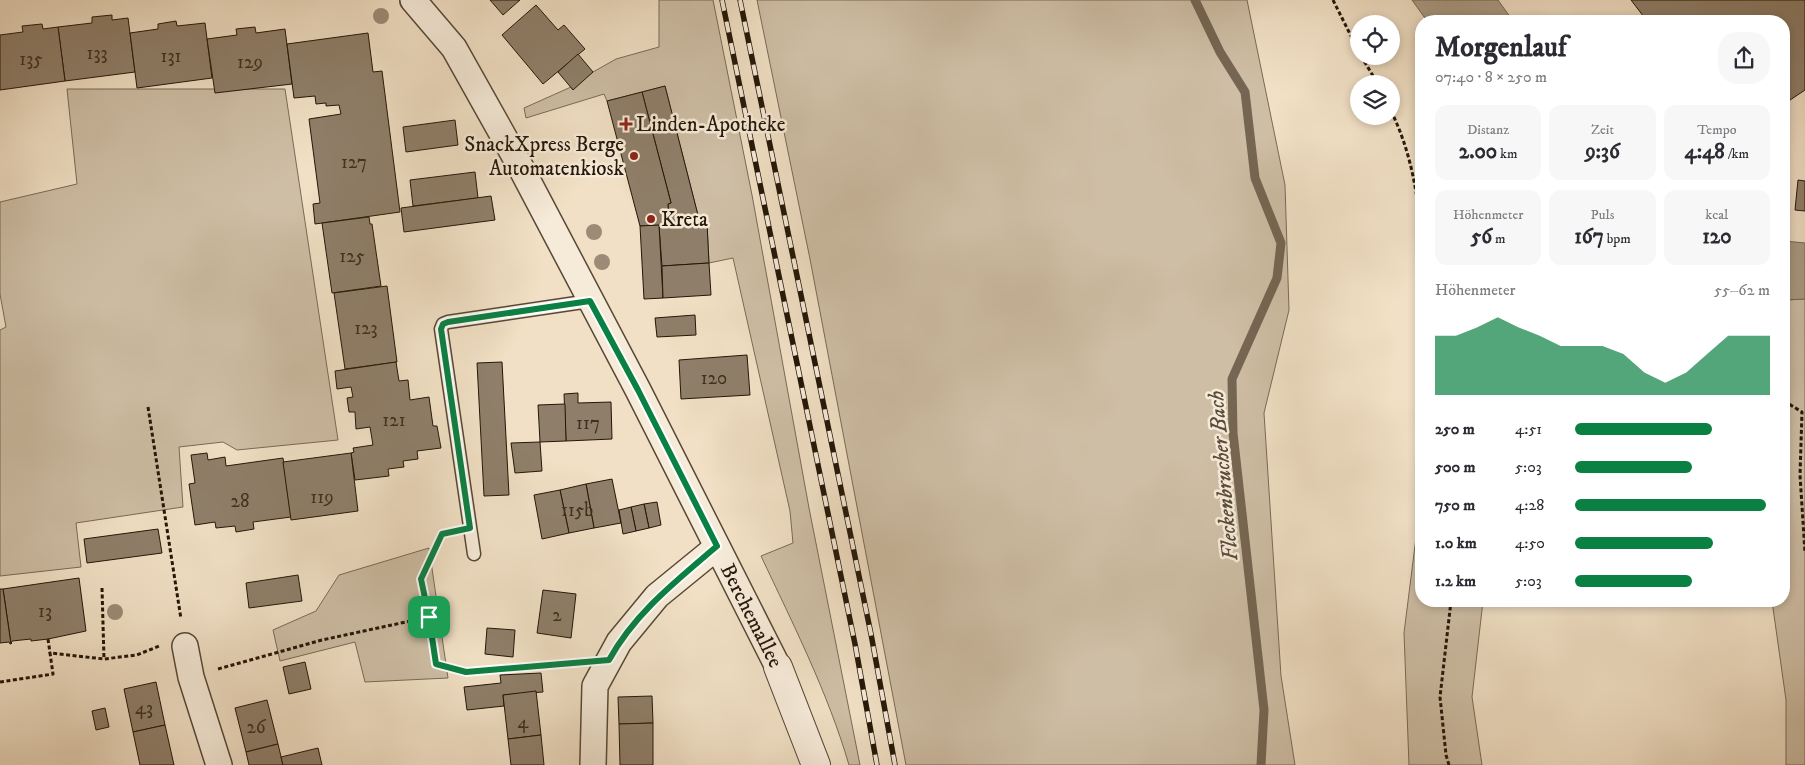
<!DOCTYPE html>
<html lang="de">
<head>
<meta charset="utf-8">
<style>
	body { margin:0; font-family:"IM FELL DW Pica",serif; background:#f7f7f7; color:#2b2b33; height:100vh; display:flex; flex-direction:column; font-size:19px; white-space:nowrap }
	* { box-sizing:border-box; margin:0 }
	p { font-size:16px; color:#7c7c81 }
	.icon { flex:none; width:28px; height:28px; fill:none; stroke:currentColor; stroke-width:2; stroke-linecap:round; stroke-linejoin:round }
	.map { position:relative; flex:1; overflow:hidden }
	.side { position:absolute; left:1415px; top:15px; width:375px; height:592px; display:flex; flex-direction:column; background:#fff; border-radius:20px; box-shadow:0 2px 8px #0003 }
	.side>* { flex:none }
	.buttons { position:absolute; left:1350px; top:15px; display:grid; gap:10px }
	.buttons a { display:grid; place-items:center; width:50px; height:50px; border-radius:50%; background:#fff; box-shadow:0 2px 8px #0003; font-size:25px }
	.pin { position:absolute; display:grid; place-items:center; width:42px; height:42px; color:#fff; margin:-21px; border-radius:10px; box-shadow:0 2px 8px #0006 }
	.round { display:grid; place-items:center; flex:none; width:52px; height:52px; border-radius:20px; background:#f7f7f7 }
	.headline { display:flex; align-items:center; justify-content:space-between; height:85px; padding:0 20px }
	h1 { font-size:28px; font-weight:800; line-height:38px }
	.stats { display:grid; grid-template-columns:repeat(3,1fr); gap:8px; height:85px; padding:5px 20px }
	.stats div { display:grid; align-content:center; border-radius:12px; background:#f7f7f7; text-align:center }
	.stats b { font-size:21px; font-weight:800 }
	.stats small { font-size:14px; font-weight:400 }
	.stats p { font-size:14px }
	.chart { height:140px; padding:10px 20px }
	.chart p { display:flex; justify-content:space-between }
	.chart svg { width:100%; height:90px; margin-top:5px; fill:#0b8043; opacity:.7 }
	ul { padding:0 20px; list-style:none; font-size:16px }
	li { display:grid; grid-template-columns:80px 60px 1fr; align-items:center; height:38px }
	li i { height:12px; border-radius:6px; background:#0b8043 }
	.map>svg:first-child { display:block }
	.green { fill:#cebea5; stroke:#796a56 }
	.water { fill:#ab9b85; stroke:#756653 }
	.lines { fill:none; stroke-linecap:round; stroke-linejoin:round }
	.stream { stroke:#756653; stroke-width:9 }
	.building { fill:#8f7f6a; stroke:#241608 }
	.service-casing { stroke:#574837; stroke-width:15 }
	.minor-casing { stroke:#574837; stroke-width:28 }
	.tertiary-casing { stroke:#574837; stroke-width:30 }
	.path { stroke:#241608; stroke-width:3; stroke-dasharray:4 2.5; stroke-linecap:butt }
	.service { stroke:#f6ebd9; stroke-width:12 }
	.minor { stroke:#f6ebd9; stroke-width:25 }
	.tertiary { stroke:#f6ebd9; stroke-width:28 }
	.rail-casing { stroke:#241608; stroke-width:5.5 }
	.rail { stroke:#f6ebd9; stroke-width:4; stroke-dasharray:11; stroke-linecap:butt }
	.tree { fill:#9c8c77 }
	.route-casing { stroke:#fff; stroke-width:10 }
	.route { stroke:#0b8043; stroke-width:6 }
	.poi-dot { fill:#8f2418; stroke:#f6ebd9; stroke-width:2 }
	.labels { text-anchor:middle; stroke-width:5; stroke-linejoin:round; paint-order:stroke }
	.number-label { font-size:19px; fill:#3f3020 }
	.poi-label { font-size:21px; fill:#241608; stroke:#f6ebd9; text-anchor:start }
	.street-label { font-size:21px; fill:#241608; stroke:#f6ebd9 }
	.water-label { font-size:22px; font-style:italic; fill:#5a4b3a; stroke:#f6ebd9 }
</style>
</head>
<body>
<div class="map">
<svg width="1805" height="765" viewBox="0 0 1805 765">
	<rect width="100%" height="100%" fill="#f1e0c5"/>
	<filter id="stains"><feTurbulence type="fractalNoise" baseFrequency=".004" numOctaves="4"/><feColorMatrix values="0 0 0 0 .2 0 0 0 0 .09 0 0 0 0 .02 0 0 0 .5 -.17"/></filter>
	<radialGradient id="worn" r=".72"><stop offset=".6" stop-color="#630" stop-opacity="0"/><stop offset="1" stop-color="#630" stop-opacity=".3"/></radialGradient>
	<g class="green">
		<path d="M659,0H713L752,195L809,508L860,765H849C828,693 793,624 761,556L793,543L790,511L733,258L709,263L707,224L700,223L665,86L607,101L604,94L526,118L524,108L571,87L573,89L593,72L616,59L659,47Z"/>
		<path d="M757,0H1247L1285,185L1289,310L1264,413L1281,676L1295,765H906L810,259Z"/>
		<path d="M67,89H285L338,440L237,450L223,442L179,447L183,507L76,523L81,567L0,576V330L6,327L0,294V202L77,184Z"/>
		<path d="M1805,299V765H1786V700L1772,601H1784V300Z"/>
		<path d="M1421,498V601H1483L1472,697L1482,765H1409L1404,633Z"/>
		<path d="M429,548L448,678L365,682L355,642L280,661L273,630L316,611L339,575Z"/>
	</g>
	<g class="water">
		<path d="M1412,0H1498L1513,21H1427Z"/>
		<path d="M1784,241L1805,243V299L1784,300Z"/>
	</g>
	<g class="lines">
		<path class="stream" d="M1195,0L1220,52L1245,92L1255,178L1281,243L1277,278L1232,379L1233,433L1264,710L1261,765"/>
	</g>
	<g class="building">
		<path d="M490,0H520L503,15Z"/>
		<path d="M1631,0H1805V90L1784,104V21H1647Z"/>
		<path d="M536,5L558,30L564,25L585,49L543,84L502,35Z"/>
		<path d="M112,15V20L128,18L135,72L65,81L58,27L92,23V17Z"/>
		<path d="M176,21L177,26L205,23L212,78L137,88L130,33L158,29V24Z"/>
		<path d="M42,24L43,29L58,27L65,81L0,90V35L23,32L22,26Z"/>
		<path d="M255,27L256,33L285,29L292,84L215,93L207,39L237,35L236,29Z"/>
		<path d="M368,33L373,72L382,71L400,212L315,224L313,204L320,203L309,119L341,114L339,105L326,106V103L316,104L315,96L294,98L287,44Z"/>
		<path d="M578,54L593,72L573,90L558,72Z"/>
		<path d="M665,86L700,223L669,225L668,204L671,203L642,92Z"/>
		<path d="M642,92L671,203L668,204L669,225L640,226L607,101Z"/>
		<path d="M455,120L458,145L406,152L403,127Z"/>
		<path d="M475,172L478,198L413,206L410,180Z"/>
		<path d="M1798,180L1805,181V211L1795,210Z"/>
		<path d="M491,196L495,220L404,232L401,208Z"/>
		<path d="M369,217L370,224H372L381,286L332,293L322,223Z"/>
		<path d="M707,223L709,263L662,266L659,226Z"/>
		<path d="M659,225L663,298L644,299L640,226Z"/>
		<path d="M709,263L711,295L663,298L662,266Z"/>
		<path d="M387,286L397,362L345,369L334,293Z"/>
		<path d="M695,315L696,335L657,337L655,318Z"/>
		<path d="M747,355L750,395L681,399L679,360Z"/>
		<path d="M396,362L399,381L408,380L410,400L429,397L433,426H437L441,448L417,451L418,459L403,461L404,467L388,469L389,476L355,480L351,453L354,452L353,448L373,445L370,427L356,429L355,412H349L347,398L353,397L351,387L337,389L335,371Z"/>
		<path d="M502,362L509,495L484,496L477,363Z"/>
		<path d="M578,393V403L611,402L612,439L566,441L564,394Z"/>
		<path d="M565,404L566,441L540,442L538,405Z"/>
		<path d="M540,442L542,471L515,473L511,443Z"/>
		<path d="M207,453L208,460L225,457L226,466L283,458L291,517L253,522L254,529L236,532L235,526L216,528L215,522L195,525L189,484L195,483L191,455Z"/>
		<path d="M351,453L358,511L291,520L283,462Z"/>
		<path d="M612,479L621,523L594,528L586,484Z"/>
		<path d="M586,484L594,528L569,533L560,490Z"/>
		<path d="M560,490L569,533L542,539L534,495Z"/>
		<path d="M657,502L661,525L649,528L644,504Z"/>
		<path d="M644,504L649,528L636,531L631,507Z"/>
		<path d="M631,507L636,531L623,534L619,510Z"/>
		<path d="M158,529L162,553L87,563L84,539Z"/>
		<path d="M298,575L302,601L249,608L246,583Z"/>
		<path d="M79,578L86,631L48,639L31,641V639L12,641L11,644L3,589Z"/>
		<path d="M0,589H3L11,644H10L9,642L0,643Z"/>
		<path d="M543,590L576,594L571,638L537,633Z"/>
		<path d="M487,628L515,630L513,657L485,654Z"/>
		<path d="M305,662L311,689L289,694L283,667Z"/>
		<path d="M541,673L543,692L503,695L504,706L467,710L464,687L501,683L500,675Z"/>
		<path d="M156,682L165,725L133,732L124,689Z"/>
		<path d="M536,691L541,735L508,739L503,695Z"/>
		<path d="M652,696L653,723L619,724L618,697Z"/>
		<path d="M267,700L278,744L246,752L235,708Z"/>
		<path d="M105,708L109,727L96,730L92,711Z"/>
		<path d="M653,723V765H620L619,724Z"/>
		<path d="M165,725L174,765H140L133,732Z"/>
		<path d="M541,735L544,765H511L508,739Z"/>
		<path d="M278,744L283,765H249L246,752Z"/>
		<path d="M318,748L322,765H283L281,757Z"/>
	</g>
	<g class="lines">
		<defs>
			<path id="service" d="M474,554L441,329L443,324L448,322L590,301"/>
			<g id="minor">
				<path id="s1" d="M413,0L454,48L519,164L638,390L778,667"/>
				<path d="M185,646L191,677L219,765"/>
				<path d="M593,765L595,686L619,642L657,596L717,547"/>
			</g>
			<path id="tertiary" d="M778,667L816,765"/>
		</defs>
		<use href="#service" class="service-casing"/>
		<use href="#minor" class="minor-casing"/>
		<use href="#tertiary" class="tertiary-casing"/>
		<g class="path">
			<path d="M1333,0L1359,52"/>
			<path d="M1361,56L1378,84"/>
			<path d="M1391,111C1410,149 1418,193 1421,235"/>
			<path d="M1784,401L1802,412L1800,475L1805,553"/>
			<path d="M148,407L181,619"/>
			<path d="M102,588L104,659"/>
			<path d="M429,617L421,579L442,534L449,533"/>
			<path d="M48,639L50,653"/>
			<path d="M218,669L322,640L429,617L435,664L466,672L577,663"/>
			<path d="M0,682L53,674L50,653L104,659L137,655L159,646"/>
			<path d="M1449,765L1446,755L1440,697L1451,601"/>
		</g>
		<use href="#service" class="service"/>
		<use href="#minor" class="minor"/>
		<use href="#tertiary" class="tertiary"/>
		<defs>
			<g id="rail">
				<path d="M722,0L855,644L877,765"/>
				<path d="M740,0L871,634L895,765"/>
			</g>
		</defs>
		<use href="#rail" class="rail-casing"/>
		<use href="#rail" class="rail"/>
	</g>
	<g class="tree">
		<circle cx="381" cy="16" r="8"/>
		<circle cx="594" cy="232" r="8"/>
		<circle cx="602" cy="262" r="8"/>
		<circle cx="115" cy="612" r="8"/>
	</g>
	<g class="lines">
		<defs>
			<path id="route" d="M590,301L638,390L717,546C676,581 635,613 609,660L466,672L436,664L429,617L421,579L442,534L470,528L441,329L443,324L448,322Z"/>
		</defs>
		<use href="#route" class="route-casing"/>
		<use href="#route" class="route"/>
	</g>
	<g class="poi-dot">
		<path d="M623.5 116.5h5v5h5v5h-5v5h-5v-5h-5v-5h5z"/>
		<circle cx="634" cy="156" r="5"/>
		<circle cx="651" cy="219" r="5"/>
	</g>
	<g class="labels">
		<g class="number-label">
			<text x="97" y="59">133</text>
			<text x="171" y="62">131</text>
			<text x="31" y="65">135</text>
			<text x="250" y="68">129</text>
			<text x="354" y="168">127</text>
			<text x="352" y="262">125</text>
			<text x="366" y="334">123</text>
			<text x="714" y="384">120</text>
			<text x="394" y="426">121</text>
			<text x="588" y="429">117</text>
			<text x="322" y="503">119</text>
			<text x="240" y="507">28</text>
			<text x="577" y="516">115b</text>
			<text x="45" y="617">13</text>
			<text x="557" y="621">2</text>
			<text x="144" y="714">43</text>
			<text x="523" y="728">4</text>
			<text x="256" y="733">26</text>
		</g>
		<g class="poi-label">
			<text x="636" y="131">Linden-Apotheke</text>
			<text x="624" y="151" text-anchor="end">SnackXpress Berge<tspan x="624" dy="24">Automatenkiosk</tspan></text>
			<text x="661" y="226">Kreta</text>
		</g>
		<g class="street-label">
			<text dy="7" stroke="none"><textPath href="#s1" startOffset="704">Berchemallee</textPath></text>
		</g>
		<g class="water-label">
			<text transform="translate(1222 476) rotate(-95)" y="8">Fleckenbrucher Bach</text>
		</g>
	</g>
	<rect width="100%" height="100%" filter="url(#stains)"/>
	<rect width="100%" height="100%" fill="url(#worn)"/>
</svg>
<div class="buttons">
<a><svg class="icon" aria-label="locate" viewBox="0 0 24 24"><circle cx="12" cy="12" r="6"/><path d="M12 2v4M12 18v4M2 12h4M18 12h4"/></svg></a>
<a><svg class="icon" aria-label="layers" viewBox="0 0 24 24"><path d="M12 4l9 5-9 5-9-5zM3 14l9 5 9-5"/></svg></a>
</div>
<div class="pin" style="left:429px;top:617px;background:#1e9e55"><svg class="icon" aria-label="arrive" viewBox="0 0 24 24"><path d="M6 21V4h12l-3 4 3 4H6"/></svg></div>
<section class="side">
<div class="headline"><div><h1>Morgenlauf</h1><p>07:40 · 8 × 250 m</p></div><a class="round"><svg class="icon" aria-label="share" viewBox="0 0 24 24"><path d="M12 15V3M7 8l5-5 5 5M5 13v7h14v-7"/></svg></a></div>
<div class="stats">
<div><p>Distanz</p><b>2.00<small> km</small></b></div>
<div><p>Zeit</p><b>9:36</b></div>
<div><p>Tempo</p><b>4:48<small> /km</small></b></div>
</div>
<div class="stats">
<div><p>Höhenmeter</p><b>56<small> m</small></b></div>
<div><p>Puls</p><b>167<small> bpm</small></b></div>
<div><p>kcal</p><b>120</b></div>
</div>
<div class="chart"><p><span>Höhenmeter</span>55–62 m</p>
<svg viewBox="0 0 160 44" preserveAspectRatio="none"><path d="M0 44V15L10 15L20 11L30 6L40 11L50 15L60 20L70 20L80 20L90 24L100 33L110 38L120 33L130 24L140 15L150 15L160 15V44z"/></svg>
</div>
<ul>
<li><b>250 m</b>4:51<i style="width:70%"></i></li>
<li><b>500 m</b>5:03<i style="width:60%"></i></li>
<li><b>750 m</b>4:28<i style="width:98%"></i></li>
<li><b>1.0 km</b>4:50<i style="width:71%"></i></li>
<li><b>1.2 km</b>5:03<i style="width:60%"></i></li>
</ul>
</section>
</div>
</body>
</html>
